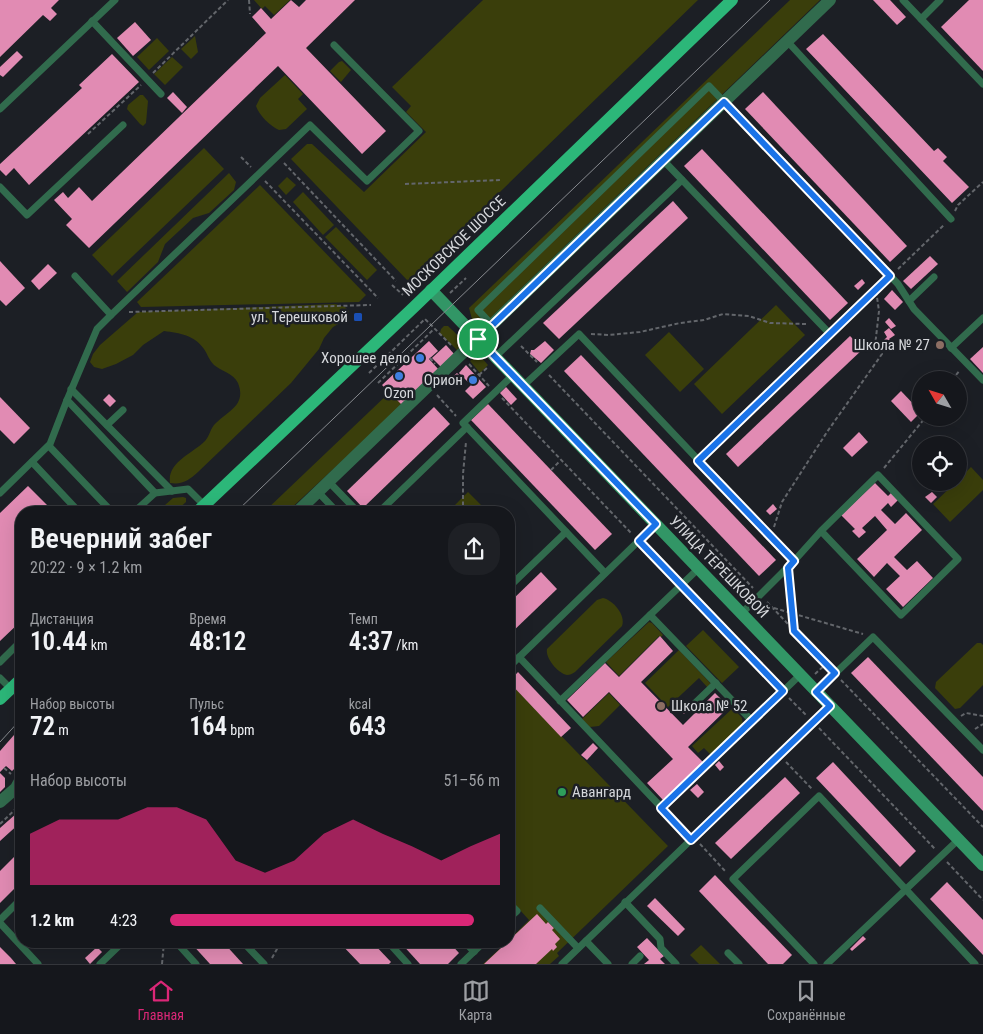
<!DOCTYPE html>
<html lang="ru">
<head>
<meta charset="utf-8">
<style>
	body { margin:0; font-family:"Roboto Condensed",sans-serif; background:#1e2025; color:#f1f3f6; height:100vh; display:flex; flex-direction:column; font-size:19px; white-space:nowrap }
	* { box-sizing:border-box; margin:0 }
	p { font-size:16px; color:#9d9fa3 }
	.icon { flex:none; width:28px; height:28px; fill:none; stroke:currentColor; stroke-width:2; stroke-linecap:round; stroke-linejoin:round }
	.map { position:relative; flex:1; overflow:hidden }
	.sheet { position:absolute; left:15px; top:506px; width:500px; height:442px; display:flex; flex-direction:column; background:#15171c; border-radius:20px; box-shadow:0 5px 20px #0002,0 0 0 1px #34363b }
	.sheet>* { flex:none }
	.needle { width:32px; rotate:309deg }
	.tools { position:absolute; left:912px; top:371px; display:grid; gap:10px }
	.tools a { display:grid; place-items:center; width:55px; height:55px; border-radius:50%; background:#15171c; box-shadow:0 5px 20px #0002,0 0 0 1px #34363b; font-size:25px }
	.pin { position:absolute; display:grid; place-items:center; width:42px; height:42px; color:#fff; margin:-21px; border:2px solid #fff; border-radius:50%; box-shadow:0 1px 5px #0007 }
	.round { display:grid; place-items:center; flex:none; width:52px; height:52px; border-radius:20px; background:#1e2025 }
	.overview { display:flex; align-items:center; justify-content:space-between; height:85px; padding:0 15px }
	h1 { font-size:28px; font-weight:600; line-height:38px }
	.metrics { display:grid; grid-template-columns:repeat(3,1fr); gap:8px; height:85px; padding:5px 15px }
	.metrics div { display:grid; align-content:center }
	.metrics b { font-size:25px; font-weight:600 }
	.metrics small { font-size:14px; font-weight:400 }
	.metrics p { font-size:14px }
	.chart { height:140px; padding:10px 15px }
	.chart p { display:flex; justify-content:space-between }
	.chart svg { width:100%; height:90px; margin-top:5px; fill:#db2777; opacity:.7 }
	ul { padding:0 15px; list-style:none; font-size:16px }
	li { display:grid; grid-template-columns:80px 60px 1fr; align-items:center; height:38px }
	li i { height:12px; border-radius:6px; background:#db2777 }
	.dock { display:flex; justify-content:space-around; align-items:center; height:70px; border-top:1px solid #34363b; background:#15171c; font-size:14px; color:#9d9fa3 }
	.dock a { display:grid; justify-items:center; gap:2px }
	.dock .current { color:#db2777 }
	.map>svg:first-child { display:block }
	.green { fill:#3a3e0b }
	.building { fill:#e18bb3 }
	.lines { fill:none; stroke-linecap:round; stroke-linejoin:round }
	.path { stroke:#63666b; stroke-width:2; stroke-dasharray:4 2.5; stroke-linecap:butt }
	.lane { stroke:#316b4d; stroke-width:7 }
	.street { stroke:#316b4d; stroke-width:12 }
	.secondary { stroke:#329666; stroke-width:12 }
	.primary { stroke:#2cb779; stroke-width:12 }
	.tram { stroke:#878a8f; stroke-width:1 }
	.route-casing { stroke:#fff; stroke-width:10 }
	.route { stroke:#1a73e8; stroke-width:6 }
	.transit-dot { fill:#1a4fb4; stroke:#1c1f25; stroke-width:2 }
	.education-dot { fill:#8d6e63; stroke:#1c1f25; stroke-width:2 }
	.shop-dot { fill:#3f7fe0; stroke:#1c1f25; stroke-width:2 }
	.leisure-dot { fill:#2e9e5b; stroke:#1c1f25; stroke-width:2 }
	.labels { text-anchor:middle; stroke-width:5; stroke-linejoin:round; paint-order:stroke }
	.street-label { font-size:15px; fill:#d5d7db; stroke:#1c1f25 }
	.poi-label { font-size:15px; fill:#d5d7db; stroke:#1c1f25; text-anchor:end }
</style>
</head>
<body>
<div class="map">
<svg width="983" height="964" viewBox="0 0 983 964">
	<rect width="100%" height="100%" fill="#1c1f25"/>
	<g class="green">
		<path d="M254,0H290L274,15L265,6L262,9Z"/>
		<path d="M483,0H698L408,281L291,159L307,144H312L364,192L426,132L406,112L411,106L392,87Z"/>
		<path d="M790,0H820L485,323L472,319L469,308Z"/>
		<path d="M195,36L198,52L191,59L181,49Z"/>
		<path d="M157,38L169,51L149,70L137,57Z"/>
		<path d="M172,57L183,67L165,85L154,74Z"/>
		<path d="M342,61L351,70L341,82L330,71L339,62Z"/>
		<path d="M285,75L303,94L298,99L307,109L286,129L279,130C270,126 259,115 256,106L260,98Z"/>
		<path d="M140,95H143L148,101L146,123L143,126L140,124L127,109L128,105Z"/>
		<path d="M204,148L224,169L112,276L92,255Z"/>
		<path d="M229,173L236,182L234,190L209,213L193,218L165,244L158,262L127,292L117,281Z"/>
		<path d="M287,177L296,185L286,195L278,186Z"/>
		<path d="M260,185L366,295L359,302L141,307L137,302Z"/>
		<path d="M303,192L334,225L323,235L293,202Z"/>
		<path d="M336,227L377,270L367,280L325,237Z"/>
		<path d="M335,304L345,307L349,311L347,317L342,322L333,327L324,338L319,349L291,383L198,472C189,480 183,485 170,483C167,462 192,454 205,441C209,437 210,430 214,425C227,411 247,406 238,383C233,373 221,371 214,365C209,360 208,355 204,349C194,335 180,333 164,331L143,345L133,355L116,364L102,369L94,367L90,362L93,354L100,345L138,312Z"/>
		<path d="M776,305L805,335L722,414L694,384Z"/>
		<path d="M444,326H448C456,334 465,339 458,351L440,333L441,329Z"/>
		<path d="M669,332L704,369L680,392L645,355Z"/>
		<path d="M477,355L481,357L488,365L480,373L470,361Z"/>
		<path d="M391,391L403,393L400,407L287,512H264Z"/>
		<path d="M971,467L983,480V490L950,522L933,504L955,483L959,482V479Z"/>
		<path d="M468,492L488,512H448Z"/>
		<path d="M183,497L186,498V502L175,512H157L173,498Z"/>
		<path d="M603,598C613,600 626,615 622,626L575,672C572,674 570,675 567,675C557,673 545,657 547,649L597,600Z"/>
		<path d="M649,622L652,623L663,635L661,637L659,636L619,676L606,662Z"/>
		<path d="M703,630L739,667L722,683L686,646Z"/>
		<path d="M977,643H981L983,645V685L960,708L955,709L935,688L936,682Z"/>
		<path d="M679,650L711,684L708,688L699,678L668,707L645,683Z"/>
		<path d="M509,682L668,846L557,953L559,956L550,964H483L506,943L509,942V940L529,920L509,898Z"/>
		<path d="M609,693L620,705L599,726L590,727L582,719Z"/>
		<path d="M733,708L742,718L743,726L712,756L704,748L698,753L692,746Z"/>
		<path d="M701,945L720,964H699L690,955Z"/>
	</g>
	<g class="building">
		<path d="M0,0H59L51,8L57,14L50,21L43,15L0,57Z"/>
		<path d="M291,0L299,7L306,0H355L306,48L386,131L362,154L278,66L89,248L66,225L72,219L54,200L63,192L68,198L79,187L92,201L266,33L252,17L261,8L271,19Z"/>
		<path d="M873,0H890L906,17L897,25Z"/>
		<path d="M969,0H983V71L941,27Z"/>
		<path d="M135,22L151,40L133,56L117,38Z"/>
		<path d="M823,34L934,151L938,148L947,157L943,161L969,187L952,203L806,49Z"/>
		<path d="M17,51L23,57L3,77L0,75V67Z"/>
		<path d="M112,54L139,82L29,185L14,168L6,176L0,170V164L82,88L79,85Z"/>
		<path d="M173,92L187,107L182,113L167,98Z"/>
		<path d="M763,92L907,246L890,262L745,109Z"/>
		<path d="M702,149L848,303L830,320L684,166Z"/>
		<path d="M673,201L688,218L559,339L543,323Z"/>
		<path d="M930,256L938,264L911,289L903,281Z"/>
		<path d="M0,261L25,288L6,306L0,300Z"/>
		<path d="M48,264L57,273L39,290L31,281Z"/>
		<path d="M862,279L865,283L858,290L854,286Z"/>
		<path d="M892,290L903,302L895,310L884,299Z"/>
		<path d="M889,318L896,326L891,329L885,322Z"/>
		<path d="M889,328L895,335L889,339L894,344L885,352L879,345L887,337L884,332Z"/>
		<path d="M850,336L863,349L738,467L726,454Z"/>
		<path d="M429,341L438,351L429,359L439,370L402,405L382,385Z"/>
		<path d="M545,341L554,350L541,363L530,354L531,350H534Z"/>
		<path d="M446,345L455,355L441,367L432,358Z"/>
		<path d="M983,347V373L970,359Z"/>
		<path d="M581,355L776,560L759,576L564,371Z"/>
		<path d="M466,365L486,387L473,399L465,391L471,385L459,373Z"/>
		<path d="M457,373L462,378L456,383L451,378Z"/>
		<path d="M506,387L517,399L511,405L500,393Z"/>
		<path d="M901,391L921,412L911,422L891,401Z"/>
		<path d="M109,394L116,401L110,407L103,400Z"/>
		<path d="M0,397L30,428L14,444L0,430Z"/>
		<path d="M488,404L612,534L595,550L471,420Z"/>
		<path d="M434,407L450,424L363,508L347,491Z"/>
		<path d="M859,432L868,442L852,457L843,448Z"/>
		<path d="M875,483L888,496L891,493L898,500L891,507L888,503L881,510L895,524L906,513L922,530L894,557L907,570L917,561L933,578L903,607L886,589L900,576L887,563L874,577L857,559L887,530L875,516L862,528L866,532L859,538L852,531L855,529L841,515Z"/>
		<path d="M28,486L54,512H21V621L0,641V513Z"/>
		<path d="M932,492L937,497L931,503L925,497Z"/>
		<path d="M773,504L777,509L770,515L766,511Z"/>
		<path d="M541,572L557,589L509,635V603Z"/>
		<path d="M660,636L673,651L641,682L683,725L715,693L729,707L688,747L703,762L663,800L647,783L673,759L609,692L583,717L567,700L605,663L619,677Z"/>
		<path d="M868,657L983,777V811L851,673Z"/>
		<path d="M518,672L571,728L561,737L509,682Z"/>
		<path d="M687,705L690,708L684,714L681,711Z"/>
		<path d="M21,727V762L12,771L6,766L0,772V751Z"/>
		<path d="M593,743L598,748L587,760L581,755Z"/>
		<path d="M719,761L724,767L720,771L715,765Z"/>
		<path d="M833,762L916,851L900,867L816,778Z"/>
		<path d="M0,773L5,778V787L0,792Z"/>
		<path d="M785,777L800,793L731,859L715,843Z"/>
		<path d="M697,784L704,792L698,798L690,790Z"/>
		<path d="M21,806V822L0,841V828L17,813L15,812Z"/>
		<path d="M21,850V882L0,903V871Z"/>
		<path d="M715,875L792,955L783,964H768L699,891Z"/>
		<path d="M947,882L983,920V955L930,899Z"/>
		<path d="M655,898L685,929L678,936L647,906Z"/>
		<path d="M537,914L546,924L548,922L554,928L552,930L560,939L555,944L557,947L553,951L552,949L536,964H484Z"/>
		<path d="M863,936L866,939L852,951L850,949Z"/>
		<path d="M647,938L664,956L660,959L665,964H644L649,960L637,947Z"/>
		<path d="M190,942H223L243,964H210Z"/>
		<path d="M339,942H372L391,962L389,964H360Z"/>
		<path d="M400,942H449L459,953L448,964H420Z"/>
		<path d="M0,947L11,958L16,964H0Z"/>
		<path d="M97,947L102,952L90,964L85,958Z"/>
	</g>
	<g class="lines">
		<g class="path">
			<path d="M249,0L250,14"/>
			<path d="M153,73L228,0"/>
			<path d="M88,134L141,85"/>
			<path d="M241,157L251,167"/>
			<path d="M284,163L396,281"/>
			<path d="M265,181L378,298"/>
			<path d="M405,184L500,180"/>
			<path d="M955,211L958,205L983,182"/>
			<path d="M898,269L945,224"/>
			<path d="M392,285L403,295"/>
			<path d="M450,293L466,278"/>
			<path d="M129,312L371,305"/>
			<path d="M836,328L883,283"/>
			<path d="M591,334L609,335L640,332L680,323L704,320L723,314L749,316L770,323L806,324"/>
			<path d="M521,346L537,362"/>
			<path d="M430,358L435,364"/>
			<path d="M469,364L489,386"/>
			<path d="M369,373L425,319L452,346"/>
			<path d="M479,375L488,367"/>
			<path d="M549,375L753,588"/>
			<path d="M952,380L960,370"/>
			<path d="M378,383L434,329"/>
			<path d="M437,395L456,416"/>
			<path d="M502,398L632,534"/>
			<path d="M884,468L925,418"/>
			<path d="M551,470L560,461"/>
			<path d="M463,512V474L466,442"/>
			<path d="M774,527L782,502L827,432L882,354L875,346L879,311L876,290"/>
			<path d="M645,548L675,579"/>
			<path d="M789,581L794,630"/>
			<path d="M687,591L777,685"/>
			<path d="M767,602L829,667"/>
			<path d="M774,608L863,634"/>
			<path d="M815,674L826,664"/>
			<path d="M841,680L983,827"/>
			<path d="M789,698L807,716"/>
			<path d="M961,716L966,713L983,716"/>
			<path d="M819,728L935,849"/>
			<path d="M975,729L983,724"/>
			<path d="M786,762L812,789"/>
			<path d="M4,768L11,774"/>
			<path d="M0,824L21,804"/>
			<path d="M700,844L726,872"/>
			<path d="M947,862L983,900"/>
			<path d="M272,958L281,942"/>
			<path d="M162,964L164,942"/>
		</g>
		<g class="lane">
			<path d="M903,0L983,84"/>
			<path d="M921,19L940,0"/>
			<path d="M92,21L161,94"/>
			<path d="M787,41L951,219"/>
			<path d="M0,109L115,0"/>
			<path d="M663,160L830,334L698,461"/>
			<path d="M0,187L27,215L123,125"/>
			<path d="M909,301L934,277"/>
			<path d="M111,315L310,125L367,181L419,131L334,45"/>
			<path d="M492,325L478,310L709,86L898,284L914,309L983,380"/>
			<path d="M951,348L983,318"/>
			<path d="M495,357L682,180"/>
			<path d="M513,375L463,423L605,573"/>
			<path d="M523,386L579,334L794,561L821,531L878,475L958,559L901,615L821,531"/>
			<path d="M71,389L172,491"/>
			<path d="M67,400L155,493"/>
			<path d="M107,425L123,410"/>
			<path d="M49,446L112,512"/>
			<path d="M32,462L79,512"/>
			<path d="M329,482L358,512"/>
			<path d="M318,492L337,512"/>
			<path d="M0,493L50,444L67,400L97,329L111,315L75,276"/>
			<path d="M134,512L155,493L188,489L204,505"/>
			<path d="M379,512L467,427"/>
			<path d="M509,587L566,532"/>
			<path d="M741,614L794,561"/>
			<path d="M650,615L698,569"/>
			<path d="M519,657L661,807L752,721L650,615L560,701"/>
			<path d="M0,662L21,641"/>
			<path d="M509,667L656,524"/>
			<path d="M0,678L11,689"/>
			<path d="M816,692L873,637L983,750"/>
			<path d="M693,705L716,683"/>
			<path d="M752,721L800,675"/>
			<path d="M661,807L691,839"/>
			<path d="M625,902L660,939L661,948L676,964"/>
			<path d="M509,903L517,911L509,918"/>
			<path d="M540,908L578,948"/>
			<path d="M0,920L21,899"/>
			<path d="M0,923L38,964"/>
			<path d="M586,941L608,964"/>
			<path d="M176,942L196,964"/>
			<path d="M243,942L264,964"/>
			<path d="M388,942L408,964"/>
			<path d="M465,942L474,952"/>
			<path d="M728,953L739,964"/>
			<path d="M100,964L123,942"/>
			<path d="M461,964L484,942"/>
			<path d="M562,964L830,706"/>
			<path d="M632,964L640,956"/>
			<path d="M814,964L733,879L819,796L975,964"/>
			<path d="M827,964L958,840"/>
		</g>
		<g class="street">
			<path d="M297,512L830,0"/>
			<path d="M0,802L16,788L21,779"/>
		</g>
		<path class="secondary" d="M431,290L983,865"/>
		<g class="primary">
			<path d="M197,512L414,307L732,0"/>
			<path d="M0,699L21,679"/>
		</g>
		<g class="tram">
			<path d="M236,512L770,0"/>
			<path d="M0,742L21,719"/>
		</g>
	</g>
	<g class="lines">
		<defs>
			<path id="route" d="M724,102L890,276L698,461L794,561L788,568L794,631L835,673L816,692L830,706L691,840L661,808L783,691L639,541L656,524L478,339Z"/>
		</defs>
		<use href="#route" class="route-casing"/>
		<use href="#route" class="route"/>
	</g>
	<rect class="transit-dot" x="353" y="312" width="10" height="10" rx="2.5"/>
	<g class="education-dot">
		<circle cx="940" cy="345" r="5"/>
		<circle cx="661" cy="706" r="5"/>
	</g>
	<g class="shop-dot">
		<circle cx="420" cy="358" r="5"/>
		<circle cx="399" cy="376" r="5"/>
		<circle cx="473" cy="380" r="5"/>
	</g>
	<circle class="leisure-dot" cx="562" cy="792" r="5"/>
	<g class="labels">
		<g class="street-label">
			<text transform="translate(454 246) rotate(-44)" y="5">МОСКОВСКОЕ ШОССЕ</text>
			<text transform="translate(719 567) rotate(46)" y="5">УЛИЦА ТЕРЕШКОВОЙ</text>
		</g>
		<g class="poi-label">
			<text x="348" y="322">ул. Терешковой</text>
			<text x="930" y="350">Школа № 27</text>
			<text x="410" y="363">Хорошее дело</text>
			<text x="463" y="385">Орион</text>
			<text x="399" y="398" text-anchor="middle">Ozon</text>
			<text x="671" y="711" text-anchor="start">Школа № 52</text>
			<text x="572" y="797" text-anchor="start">Авангард</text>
		</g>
	</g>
</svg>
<div class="tools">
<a><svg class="needle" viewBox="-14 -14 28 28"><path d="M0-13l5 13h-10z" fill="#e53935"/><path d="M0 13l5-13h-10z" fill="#9d9fa3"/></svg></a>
<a><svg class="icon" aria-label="locate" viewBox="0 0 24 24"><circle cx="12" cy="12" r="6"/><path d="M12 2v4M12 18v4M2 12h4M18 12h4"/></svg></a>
</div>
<div class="pin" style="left:478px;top:339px;background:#1e9e55"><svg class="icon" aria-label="arrive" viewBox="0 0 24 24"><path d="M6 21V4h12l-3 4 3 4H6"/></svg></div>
<section class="sheet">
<div class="overview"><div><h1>Вечерний забег</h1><p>20:22 · 9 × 1.2 km</p></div><a class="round"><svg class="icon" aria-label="share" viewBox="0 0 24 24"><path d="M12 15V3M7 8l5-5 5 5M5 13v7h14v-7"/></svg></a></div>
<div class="metrics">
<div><p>Дистанция</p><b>10.44<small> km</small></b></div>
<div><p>Время</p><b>48:12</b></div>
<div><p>Темп</p><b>4:37<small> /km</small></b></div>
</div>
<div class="metrics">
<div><p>Набор высоты</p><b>72<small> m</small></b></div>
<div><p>Пульс</p><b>164<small> bpm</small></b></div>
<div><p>kcal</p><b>643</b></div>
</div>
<div class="chart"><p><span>Набор высоты</span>51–56 m</p>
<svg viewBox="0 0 160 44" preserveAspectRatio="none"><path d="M0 44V19L10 12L20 12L30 12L40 6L50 6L60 12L70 32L80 38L90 32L100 19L110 12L120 19L130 25L140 32L150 25L160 19V44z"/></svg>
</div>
<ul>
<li><b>1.2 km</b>4:23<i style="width:92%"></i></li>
</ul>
</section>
</div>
<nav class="dock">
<a class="current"><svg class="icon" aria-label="home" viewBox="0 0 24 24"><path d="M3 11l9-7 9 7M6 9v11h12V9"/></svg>Главная</a>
<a><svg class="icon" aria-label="map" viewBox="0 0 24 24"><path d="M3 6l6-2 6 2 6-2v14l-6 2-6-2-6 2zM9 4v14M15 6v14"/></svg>Карта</a>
<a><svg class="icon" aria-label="saved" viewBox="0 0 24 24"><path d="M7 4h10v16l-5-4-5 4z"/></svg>Сохранённые</a>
</nav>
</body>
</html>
